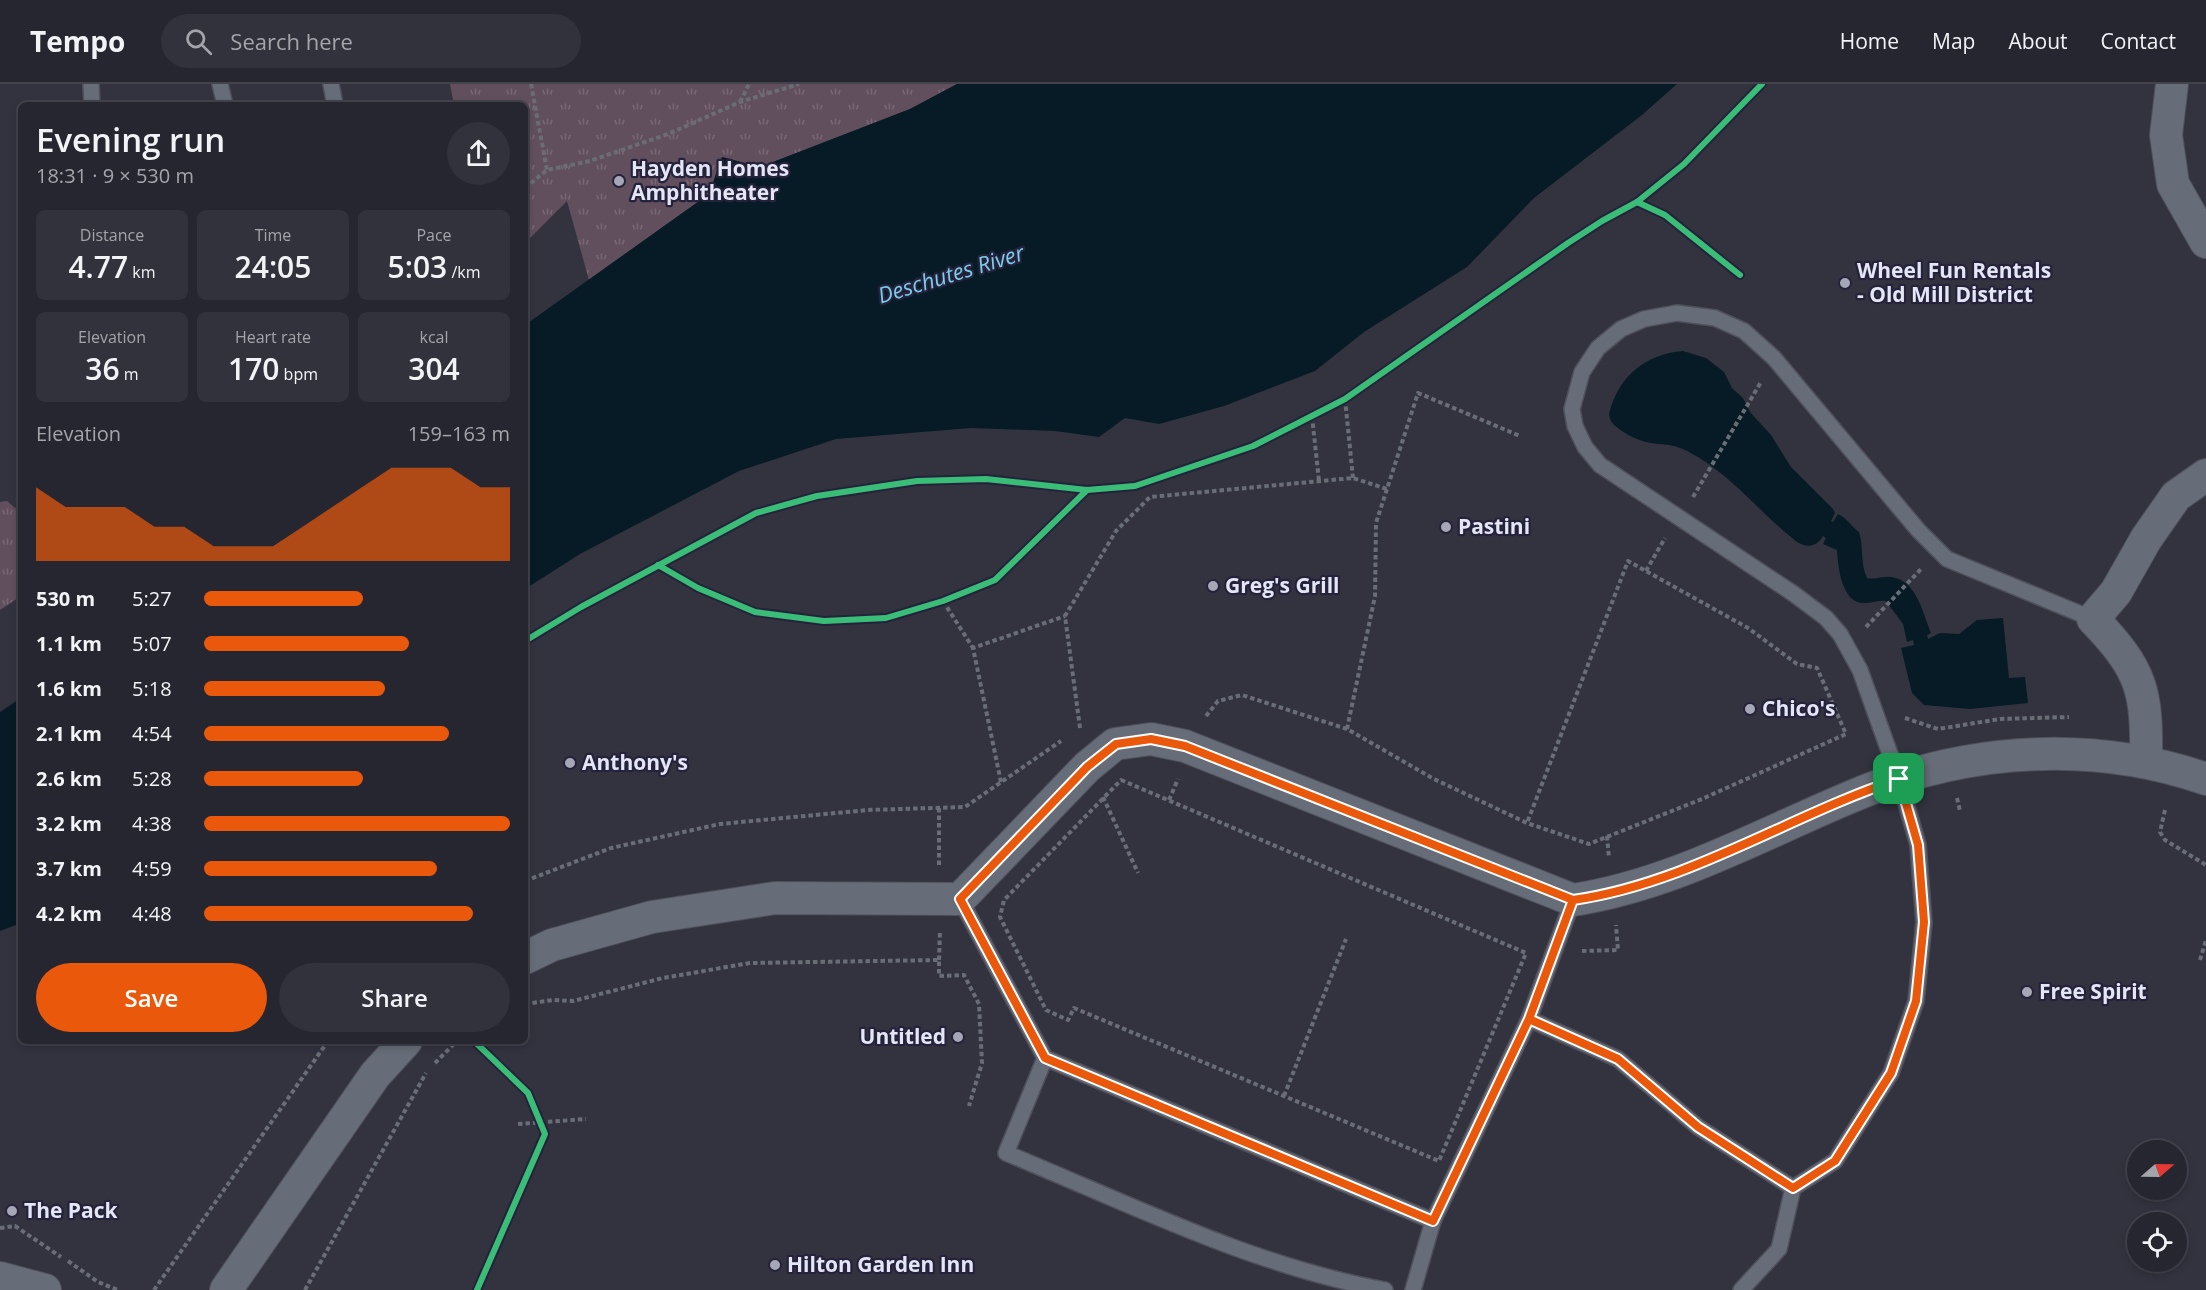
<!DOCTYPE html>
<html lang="en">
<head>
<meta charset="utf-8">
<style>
	body { margin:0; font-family:"Open Sans",sans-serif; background:#32323c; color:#f1f3f6; height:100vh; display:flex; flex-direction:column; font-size:22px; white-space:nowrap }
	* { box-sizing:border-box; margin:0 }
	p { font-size:20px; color:#a4a5ab }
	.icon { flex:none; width:33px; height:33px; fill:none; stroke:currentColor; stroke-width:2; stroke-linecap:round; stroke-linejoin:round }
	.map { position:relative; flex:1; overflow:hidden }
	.drawer { position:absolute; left:18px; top:18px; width:510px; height:942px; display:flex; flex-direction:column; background:#262630; border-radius:9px; box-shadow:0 3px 9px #0003,0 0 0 2px #42434c }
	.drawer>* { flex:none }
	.needle { width:39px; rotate:70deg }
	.buttons { position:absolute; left:2127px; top:1056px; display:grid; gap:12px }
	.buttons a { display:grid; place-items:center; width:60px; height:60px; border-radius:50%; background:#262630; box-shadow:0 3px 9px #0003,0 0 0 2px #42434c; font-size:30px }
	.pin { position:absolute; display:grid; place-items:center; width:51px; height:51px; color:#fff; margin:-26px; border-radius:12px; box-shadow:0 3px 9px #0006 }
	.round { display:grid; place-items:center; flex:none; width:63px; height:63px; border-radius:32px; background:#32323c }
	.head { display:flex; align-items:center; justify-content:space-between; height:102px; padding:0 18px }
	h1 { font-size:33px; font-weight:600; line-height:45px }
	.metrics { display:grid; grid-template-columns:repeat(3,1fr); gap:9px; height:102px; padding:6px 18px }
	.metrics div { display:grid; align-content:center; border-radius:9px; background:#32323c; text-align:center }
	.metrics b { font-size:30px; font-weight:600 }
	.metrics small { font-size:16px; font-weight:400 }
	.metrics p { font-size:16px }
	.chart { height:168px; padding:12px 18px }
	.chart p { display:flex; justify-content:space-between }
	.chart svg { width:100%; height:108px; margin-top:6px; fill:#ea580c; opacity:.7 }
	.action { display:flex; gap:12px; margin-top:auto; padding:12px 18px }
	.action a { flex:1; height:69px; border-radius:36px; background:#ea580c; color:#fff; font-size:24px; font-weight:600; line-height:69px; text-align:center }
	.action a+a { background:#32323c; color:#f1f3f6 }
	ul { padding:0 18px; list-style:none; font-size:20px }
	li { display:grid; grid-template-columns:96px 72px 1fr; align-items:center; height:45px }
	li i { height:15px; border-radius:8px; background:#ea580c }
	header { display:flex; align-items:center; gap:36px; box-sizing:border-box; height:84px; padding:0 30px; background:#262630; border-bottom:2px solid #42434c }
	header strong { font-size:28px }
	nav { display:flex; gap:33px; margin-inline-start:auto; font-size:21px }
	.search { width:420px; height:54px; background:#32323c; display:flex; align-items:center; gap:15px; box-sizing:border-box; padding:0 21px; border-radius:33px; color:#a4a5ab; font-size:22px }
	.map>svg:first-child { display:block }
	.grass { fill:url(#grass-tufts) }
	.water { fill:#061b25 }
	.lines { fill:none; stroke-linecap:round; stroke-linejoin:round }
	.service-casing { stroke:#50505c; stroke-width:18 }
	.minor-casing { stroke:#50505c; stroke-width:34 }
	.path { stroke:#696d76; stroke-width:4; stroke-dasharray:4.5 3; stroke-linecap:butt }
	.service { stroke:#666d78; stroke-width:15 }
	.minor { stroke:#666d78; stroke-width:32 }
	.cycleway-casing { stroke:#24233b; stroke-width:10 }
	.cycleway { stroke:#3abd76; stroke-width:6 }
	.route-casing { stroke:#fff; stroke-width:12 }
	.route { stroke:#ea580c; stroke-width:8 }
	.poi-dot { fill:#a6a7b6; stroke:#24233b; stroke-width:2 }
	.labels { text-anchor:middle; stroke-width:4.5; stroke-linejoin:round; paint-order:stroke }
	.poi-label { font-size:21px; font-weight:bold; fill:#e4e5f5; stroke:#24233b; text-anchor:start }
	.water-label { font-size:22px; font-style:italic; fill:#7cccec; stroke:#24233b }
</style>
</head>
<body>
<header>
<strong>Tempo</strong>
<div class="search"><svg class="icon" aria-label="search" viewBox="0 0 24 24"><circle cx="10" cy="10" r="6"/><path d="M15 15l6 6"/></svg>Search here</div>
<nav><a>Home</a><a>Map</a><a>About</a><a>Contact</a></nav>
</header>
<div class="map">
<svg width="2206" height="1206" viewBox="0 0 2206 1206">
	<defs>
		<pattern id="grass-tufts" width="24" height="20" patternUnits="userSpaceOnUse" patternTransform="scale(1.5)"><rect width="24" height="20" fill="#624f5d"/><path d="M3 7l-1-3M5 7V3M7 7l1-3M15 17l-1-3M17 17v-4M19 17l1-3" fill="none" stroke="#786875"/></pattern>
	</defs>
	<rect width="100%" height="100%" fill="#333340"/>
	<g class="grass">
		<path d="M450,0H957L910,25L760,83L722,73L709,110L589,196L567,117L525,159V21H454Z"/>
		<path d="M7,417L21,429V512L0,526V418Z"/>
	</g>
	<g class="water">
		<path d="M957,0H1677L1642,31L1534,114L1467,183L1364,248L1315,287L1224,322L1159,340L1125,334L1099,353L1055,347L971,344L836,355L739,387L580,470L525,505V241L709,110L722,73L760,83L910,25Z"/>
		<path d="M1683,267L1706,274L1724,288L1732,304L1743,314L1750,328L1771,351L1791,383L1833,425L1835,429L1831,437L1833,438L1838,430C1846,433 1852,443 1859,448C1864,463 1860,480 1867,494C1875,496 1883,492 1891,493C1917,496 1923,530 1931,549L1927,551L1928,555L1940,549L1959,550L1977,536L2003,534L2009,594L2025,593L2028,619L1970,625L1924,621L1912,609L1901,564L1914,561L1913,556L1907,558L1903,540L1886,517C1877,516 1870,520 1862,519C1841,517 1838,482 1837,466L1823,460L1826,454L1823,452C1817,463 1807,464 1797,458C1758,428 1732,390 1687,367C1664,355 1650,366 1622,347C1615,342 1610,339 1609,330C1618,293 1645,270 1683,267Z"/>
		<path d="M21,614V839L0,847V628Z"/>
	</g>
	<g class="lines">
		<defs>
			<g id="service">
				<path d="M91,0L92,21"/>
				<path d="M220,0L225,21"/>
				<path d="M331,0L335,21"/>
				<path d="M960,815L1045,974L1433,1137L1529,935L1573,816"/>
				<path d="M1529,935L1618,975L1698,1043L1793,1104"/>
				<path d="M1045,974L1006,1069C1130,1120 1253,1182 1385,1206"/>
				<path d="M1413,1206L1433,1137"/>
				<path d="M1741,1206L1779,1165L1793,1104L1835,1077L1891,989L1916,917L1924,838L1918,761L1899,695L1860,586L1840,550L1826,534L1794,510L1600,381L1585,363L1575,342L1572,325L1582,288L1598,264L1621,245L1644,235L1677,229L1715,234L1744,247L1774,274L1918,446L1947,475L2093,535"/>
			</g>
			<g id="minor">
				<path d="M2172,0L2166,51L2173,100L2206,158"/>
				<path d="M2146,677C2147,607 2143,587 2093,535L2116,508L2146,455L2176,412L2206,391"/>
				<path d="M525,874L552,861L652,833L775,814L960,815L1087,683L1115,660L1151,655L1185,662L1573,816C1677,800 1768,746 1865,707C1973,663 2096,657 2206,695"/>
				<path d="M0,1194L45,1206"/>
				<path d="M226,1206L375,991L406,957"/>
			</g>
		</defs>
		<use href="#service" class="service-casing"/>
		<use href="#minor" class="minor-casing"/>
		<g class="path">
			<path d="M531,0L547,86"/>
			<path d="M740,18L749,0"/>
			<path d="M525,104L547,86L590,77L668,50L740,18L799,0"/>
			<path d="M1345,315L1353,394"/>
			<path d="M1312,332L1319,397"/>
			<path d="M1693,413L1761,298"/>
			<path d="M1646,487L1665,454"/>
			<path d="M943,517L973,564"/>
			<path d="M1866,543L1921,485"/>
			<path d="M1206,632L1218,617L1242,611L1347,645L1434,695L1527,739L1589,760L1702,715L1846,650L1817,584L1797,580L1748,544L1628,477L1527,739"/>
			<path d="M1905,634L1938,645L2000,635L2069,633"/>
			<path d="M1080,644L1065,532L1116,447L1150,413L1353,394L1387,405"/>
			<path d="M1347,645L1375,512L1376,439L1418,309L1520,352"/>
			<path d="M1121,696L1526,869L1439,1077L1074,924L1068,936L1046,926L1000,833L1004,816Z"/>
			<path d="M1001,698L973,564L1065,532"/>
			<path d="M1103,713L1138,789"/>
			<path d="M1957,714L1960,727"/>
			<path d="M1169,716L1178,695"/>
			<path d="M939,724V781"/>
			<path d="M2165,726L2160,748L2165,756L2206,781"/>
			<path d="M1607,752L1609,774"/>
			<path d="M525,797L611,764L720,740L868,726L965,723L1061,657"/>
			<path d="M1582,867L1618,866L1616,841"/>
			<path d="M939,876L940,847"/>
			<path d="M2200,876L2206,856"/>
			<path d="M525,920L553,916L573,917L663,894L750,879L939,876V892L964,891L979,920L982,979L969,1022"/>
			<path d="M435,979L457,957"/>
			<path d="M1284,1012L1346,855"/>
			<path d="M518,1040L586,1035"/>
			<path d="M0,1144L15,1142L61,1173"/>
			<path d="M68,1177L98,1198L118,1206"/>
			<path d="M154,1206L328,957"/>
			<path d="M305,1206L426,989"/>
		</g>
		<use href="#service" class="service"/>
		<use href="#minor" class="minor"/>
		<defs>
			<g id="cycleway">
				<path d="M1637,118L1665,131L1740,191"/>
				<path d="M658,481L698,504L755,528L824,537L886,534L943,517L995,496L1087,406"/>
				<path d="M525,557L581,523L756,429L817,412L917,397L986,395L1087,406L1135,402L1253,362L1345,315L1568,159L1602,137L1637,118L1684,80L1762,0"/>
				<path d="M474,957L528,1009L545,1050L477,1206"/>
			</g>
		</defs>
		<use href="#cycleway" class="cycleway-casing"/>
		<use href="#cycleway" class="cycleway"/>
	</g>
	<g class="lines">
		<defs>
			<path id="route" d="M1899,695C1788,732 1690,799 1573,816L1529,935L1433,1137L1045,974L960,815L1087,683L1116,660L1151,655L1185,662L1573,816L1529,935L1618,975L1698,1043L1793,1104L1835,1077L1891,989L1916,917L1924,838L1918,761L1899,695"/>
		</defs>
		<use href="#route" class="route-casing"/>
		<use href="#route" class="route"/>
	</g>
	<g class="poi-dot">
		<circle cx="619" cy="97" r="6"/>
		<circle cx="1845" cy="199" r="6"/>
		<circle cx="1446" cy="443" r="6"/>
		<circle cx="1213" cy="502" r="6"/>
		<circle cx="1750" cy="625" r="6"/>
		<circle cx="570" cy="679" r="6"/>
		<circle cx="2027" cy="908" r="6"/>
		<circle cx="958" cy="953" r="6"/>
		<circle cx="12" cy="1127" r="6"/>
		<circle cx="775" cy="1181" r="6"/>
	</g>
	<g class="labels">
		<g class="poi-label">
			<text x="631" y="92">Hayden Homes<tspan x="631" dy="24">Amphitheater</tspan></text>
			<text x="1857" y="194">Wheel Fun Rentals<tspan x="1857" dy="24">- Old Mill District</tspan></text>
			<text x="1458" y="450">Pastini</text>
			<text x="1225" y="509">Greg's Grill</text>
			<text x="1762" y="632">Chico's</text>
			<text x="582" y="686">Anthony's</text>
			<text x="2039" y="915">Free Spirit</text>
			<text x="946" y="960" text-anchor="end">Untitled</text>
			<text x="24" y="1134">The Pack</text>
			<text x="787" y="1188">Hilton Garden Inn</text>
		</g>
		<g class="water-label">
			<text transform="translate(951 190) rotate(-17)" y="8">Deschutes River</text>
		</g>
	</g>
</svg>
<div class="buttons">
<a><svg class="needle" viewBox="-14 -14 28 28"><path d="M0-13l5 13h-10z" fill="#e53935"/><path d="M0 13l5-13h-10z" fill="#a4a5ab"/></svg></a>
<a><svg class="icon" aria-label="locate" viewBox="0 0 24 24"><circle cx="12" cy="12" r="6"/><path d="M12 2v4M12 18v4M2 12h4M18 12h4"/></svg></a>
</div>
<div class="pin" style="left:1899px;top:695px;background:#1e9e55"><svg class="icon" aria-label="arrive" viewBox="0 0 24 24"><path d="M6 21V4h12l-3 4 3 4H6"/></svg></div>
<section class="drawer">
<div class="head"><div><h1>Evening run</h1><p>18:31 · 9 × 530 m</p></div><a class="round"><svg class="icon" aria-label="share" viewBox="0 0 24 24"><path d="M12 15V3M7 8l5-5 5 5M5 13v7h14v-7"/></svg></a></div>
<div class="metrics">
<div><p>Distance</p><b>4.77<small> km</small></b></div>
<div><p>Time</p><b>24:05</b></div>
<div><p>Pace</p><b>5:03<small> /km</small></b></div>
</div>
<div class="metrics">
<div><p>Elevation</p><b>36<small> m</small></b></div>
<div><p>Heart rate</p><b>170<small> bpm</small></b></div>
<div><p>kcal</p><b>304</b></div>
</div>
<div class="chart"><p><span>Elevation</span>159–163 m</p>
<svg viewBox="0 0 160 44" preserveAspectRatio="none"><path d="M0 44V14L10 22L20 22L30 22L40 30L50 30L60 38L70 38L80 38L90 30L100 22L110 14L120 6L130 6L140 6L150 14L160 14V44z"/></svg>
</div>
<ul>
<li><b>530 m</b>5:27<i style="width:52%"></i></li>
<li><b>1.1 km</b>5:07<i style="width:67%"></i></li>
<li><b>1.6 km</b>5:18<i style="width:59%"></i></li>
<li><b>2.1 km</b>4:54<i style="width:80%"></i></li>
<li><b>2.6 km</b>5:28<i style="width:52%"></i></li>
<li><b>3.2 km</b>4:38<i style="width:100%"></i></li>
<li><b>3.7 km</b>4:59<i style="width:76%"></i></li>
<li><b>4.2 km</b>4:48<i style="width:88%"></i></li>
</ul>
<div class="action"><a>Save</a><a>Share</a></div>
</section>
</div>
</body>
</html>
